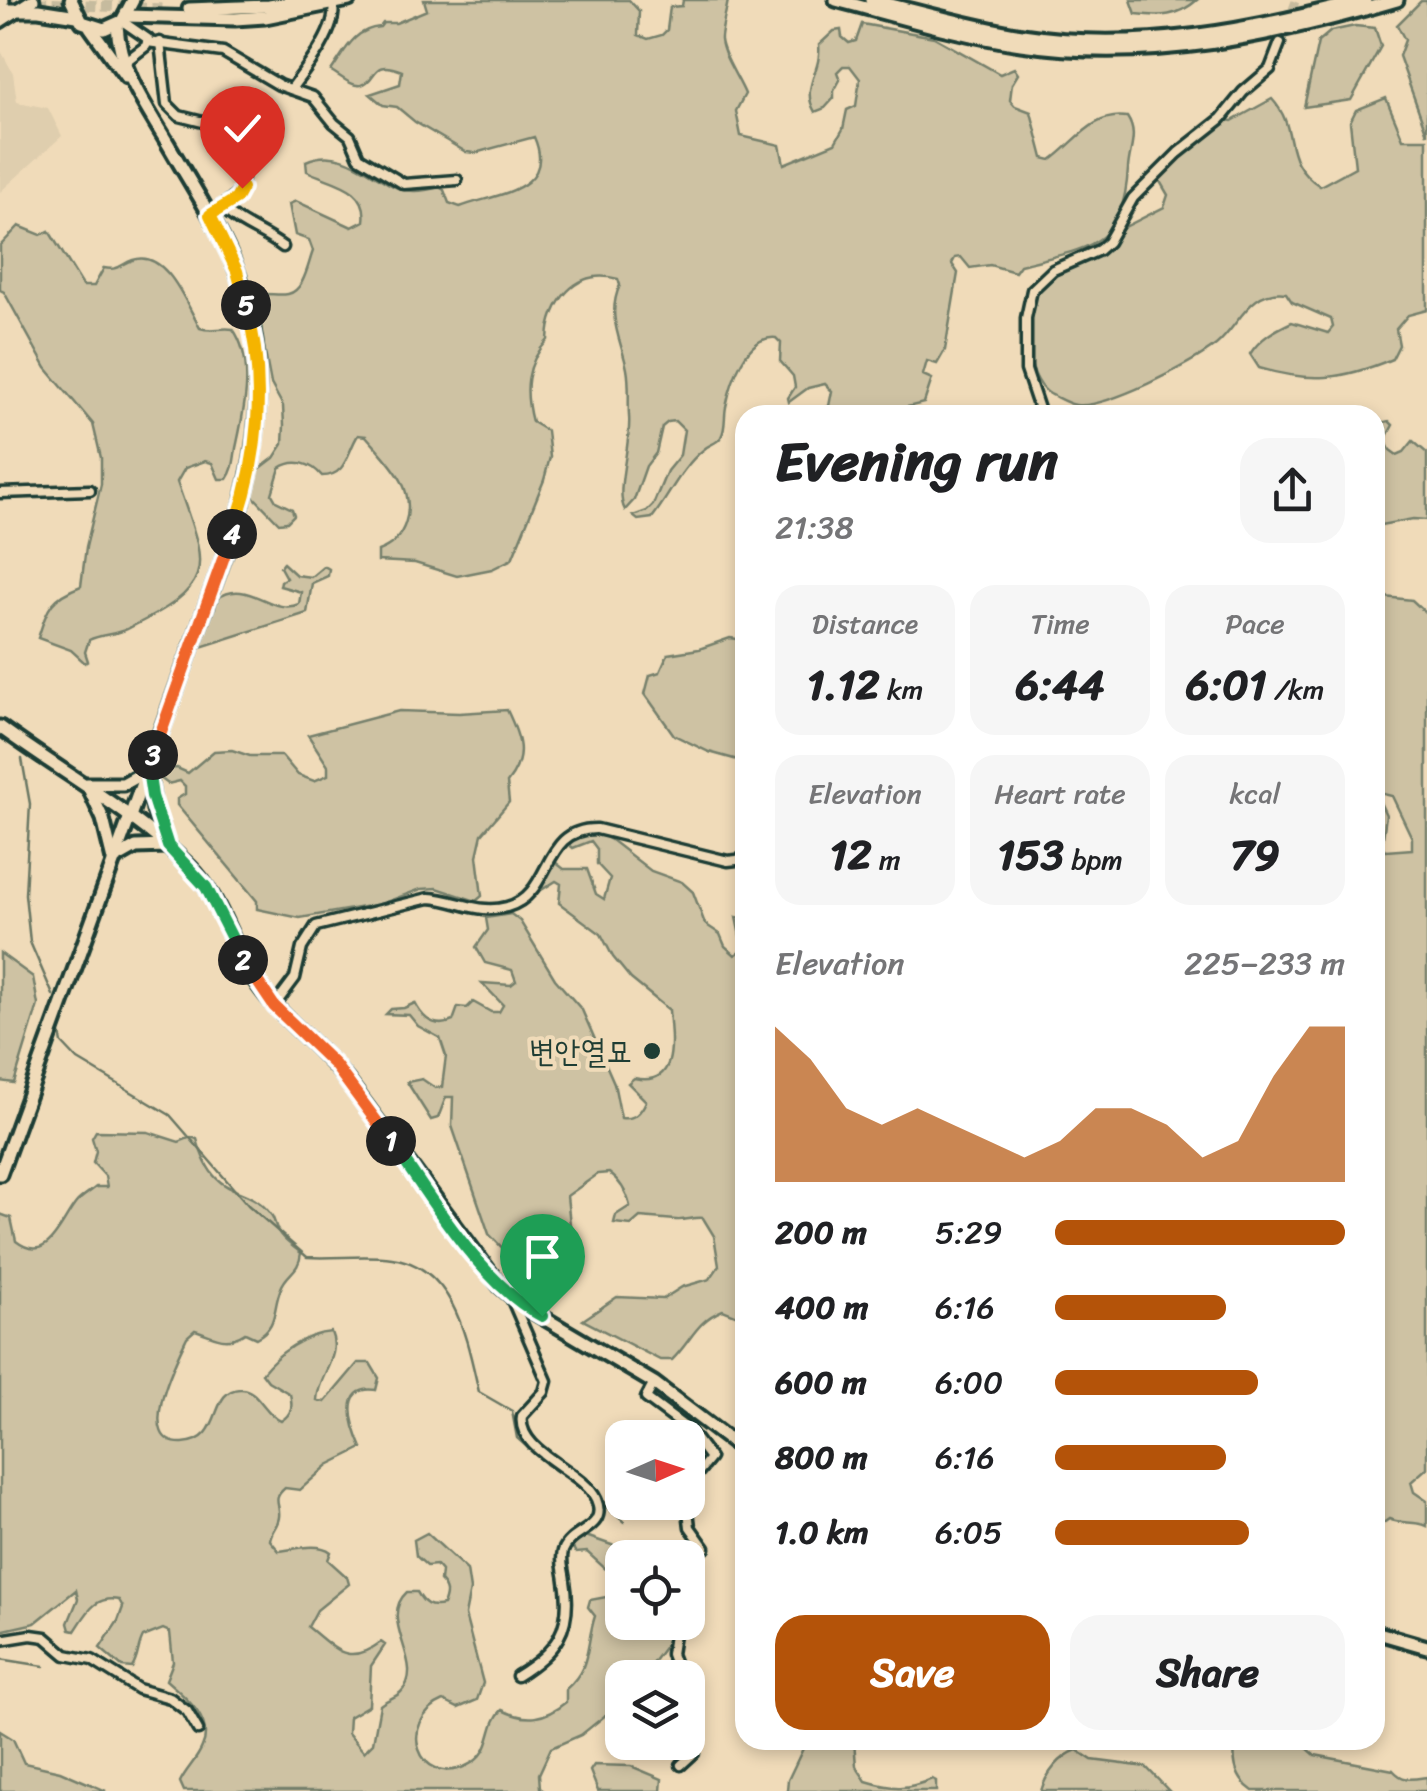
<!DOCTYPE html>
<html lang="en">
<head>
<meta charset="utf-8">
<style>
	body { margin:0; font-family:Sriracha,"Poor Story",sans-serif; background:#f6f6f6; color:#202124; height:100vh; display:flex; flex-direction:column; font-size:38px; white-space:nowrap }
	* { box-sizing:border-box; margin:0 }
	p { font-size:32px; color:#757577 }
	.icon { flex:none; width:55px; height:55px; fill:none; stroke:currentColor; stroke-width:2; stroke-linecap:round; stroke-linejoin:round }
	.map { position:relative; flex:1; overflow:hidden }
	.side { position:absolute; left:735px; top:405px; width:650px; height:1345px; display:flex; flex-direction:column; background:#fff; border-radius:30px; box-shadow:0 5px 15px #0003 }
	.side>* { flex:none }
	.needle { width:65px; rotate:87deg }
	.fabs { position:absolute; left:605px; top:1420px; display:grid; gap:20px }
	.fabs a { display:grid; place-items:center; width:100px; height:100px; border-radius:20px; background:#fff; box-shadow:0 5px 15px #0003; font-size:50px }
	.pin { position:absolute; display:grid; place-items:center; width:85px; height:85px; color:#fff; margin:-102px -42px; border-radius:50% 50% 50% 0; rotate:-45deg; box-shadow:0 0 10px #0007 }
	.pin .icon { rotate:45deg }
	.km { position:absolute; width:50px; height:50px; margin:-25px; border-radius:50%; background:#222; color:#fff; font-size:28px; line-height:50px; text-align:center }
	.round { display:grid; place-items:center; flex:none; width:105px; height:105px; border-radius:30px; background:#f6f6f6 }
	.head { display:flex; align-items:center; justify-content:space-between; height:170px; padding:0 40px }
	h1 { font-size:55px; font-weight:800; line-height:75px }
	.metrics { display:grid; grid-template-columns:repeat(3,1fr); gap:15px; height:170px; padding:10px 40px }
	.metrics div { display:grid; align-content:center; border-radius:25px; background:#f6f6f6; text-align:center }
	.metrics b { font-size:42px; font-weight:800 }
	.metrics small { font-size:28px; font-weight:400 }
	.metrics p { font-size:28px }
	.chart { height:280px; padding:20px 40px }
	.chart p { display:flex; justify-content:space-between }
	.chart svg { width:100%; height:180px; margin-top:10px; fill:#b45309; opacity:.7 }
	.action { display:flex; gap:20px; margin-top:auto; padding:20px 40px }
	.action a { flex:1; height:115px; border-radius:30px; background:#b45309; color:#fff; font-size:40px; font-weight:800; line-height:115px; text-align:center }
	.action a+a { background:#f6f6f6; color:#202124 }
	ul { padding:0 40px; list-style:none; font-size:32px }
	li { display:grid; grid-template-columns:160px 120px 1fr; align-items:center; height:75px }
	li i { height:25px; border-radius:12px; background:#b45309 }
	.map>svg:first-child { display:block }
	.built { fill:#dfceae }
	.green { fill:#cec2a3; stroke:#76806c; stroke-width:2.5; fill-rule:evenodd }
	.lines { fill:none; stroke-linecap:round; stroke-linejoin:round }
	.stream { stroke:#6b7764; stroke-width:2.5 }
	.street-tunnel { stroke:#c6bb9e; stroke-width:8; stroke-dasharray:8 4; stroke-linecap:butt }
	.secondary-tunnel { stroke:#c6bb9e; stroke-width:11; stroke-dasharray:11 5.5; stroke-linecap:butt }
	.street-casing { stroke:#1f3d34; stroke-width:15 }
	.secondary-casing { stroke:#1f3d34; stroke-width:19 }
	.street { stroke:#f0dbb9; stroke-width:8 }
	.secondary { stroke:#f0dbb9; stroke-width:11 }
	.split-1-casing { stroke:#fff; stroke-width:20 }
	.split-2-casing { stroke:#fff; stroke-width:20 }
	.split-3-casing { stroke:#fff; stroke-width:20 }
	.split-4-casing { stroke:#fff; stroke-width:20 }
	.split-5-casing { stroke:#fff; stroke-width:20 }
	.split-6-casing { stroke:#fff; stroke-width:20 }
	.split-1 { stroke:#22a559; stroke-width:12 }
	.split-2 { stroke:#f0652b; stroke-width:12 }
	.split-3 { stroke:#22a559; stroke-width:12 }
	.split-4 { stroke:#f0652b; stroke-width:12 }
	.split-5 { stroke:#f5b400; stroke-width:12 }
	.split-6 { stroke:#f5b400; stroke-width:12 }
	.poi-dot { fill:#1f3d34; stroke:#f0dbb9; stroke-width:4 }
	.labels { text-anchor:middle; stroke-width:8; stroke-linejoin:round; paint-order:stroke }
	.poi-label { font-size:32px; fill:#1f3d34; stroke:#f0dbb9; text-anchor:end }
</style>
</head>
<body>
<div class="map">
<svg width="1427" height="1791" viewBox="0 0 1427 1791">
	<rect width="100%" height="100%" fill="#f0dbb9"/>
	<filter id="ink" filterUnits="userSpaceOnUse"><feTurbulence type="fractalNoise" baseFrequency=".01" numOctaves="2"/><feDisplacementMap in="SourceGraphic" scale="20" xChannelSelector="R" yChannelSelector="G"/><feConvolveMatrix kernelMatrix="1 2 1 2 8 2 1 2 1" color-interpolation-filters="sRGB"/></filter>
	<g filter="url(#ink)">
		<path class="built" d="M0,49L13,73L17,102L48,108L62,136L0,192Z"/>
		<g class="green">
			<path d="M424,0H629L639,11L638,35L648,39L662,35L667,30L670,7L682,6L683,0H728C727,8 720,35 721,40C723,57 738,77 745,94L736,111L741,136L780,145L784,164L835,143L843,129L847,110L856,106L860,79L850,66H843L837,72L840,80L834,91V98L825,108L815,112C800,87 822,72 819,45L834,31L841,30L842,37L849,43L856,41L862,24L934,37L1000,74L1014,68L1018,74L1012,84L1010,100L1015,106L1031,112L1043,158L1051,160C1076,142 1093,112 1127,117C1139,135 1129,149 1128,169C1123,250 1085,248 1020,265L1015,272L990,265L970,268L961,257L955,258L952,264L958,273L945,350L937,364L927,361L923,375L932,379L924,403L907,407L906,415H809L829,406L832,391L825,384L808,388L789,402L788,398L795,387L793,376L780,361L781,343L776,338C746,335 731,382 726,407C724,416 726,429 721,437C717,444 709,444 703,450C680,469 670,495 652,518L638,520L633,516L647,511L653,505L667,471L680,455L684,430L675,421L668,422L662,427L656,453L646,466L634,500L625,510C614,492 632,443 629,416C628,401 630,384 627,369C621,339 606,316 620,285L618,279C576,267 549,303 548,340C525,364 524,391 532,422L547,431L550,457L544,480L512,559L492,569L457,576L415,563L378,561V551C406,541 415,509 402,482C394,466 378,450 366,436L358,435C347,452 347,476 322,476C311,463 295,458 280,468L272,494L276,501L292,509L294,515L287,522L279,523L251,494L258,470L274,458L283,444L284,425L283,406L271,384L254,295C267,292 277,296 288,294C304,291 308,264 313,251L309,240L295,235L289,204L296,201L352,227L364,221C369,186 331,183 307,171L306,161C339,146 366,172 393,186C408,194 423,191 439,187L444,190L449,203L460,207C493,194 558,192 534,137L475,153L466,152L415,122L397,107L383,105L370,94L400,84L402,71C369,58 379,80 361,85C352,87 339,75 331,71C345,51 354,29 380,27L383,23H396L427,10Z"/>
			<path d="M1131,0H1197C1178,17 1161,17 1136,14Z"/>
			<path d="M1421,1H1427V134L1399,56L1405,40L1397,25Z"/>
			<path d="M1355,26L1375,28L1381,46L1351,100L1304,107L1318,42L1331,31Z"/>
			<path d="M1386,98L1403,139H1427V310L1408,315L1396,329L1399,345L1392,359C1342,380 1311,383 1259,368L1250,354C1260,338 1275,330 1292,322L1328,333L1333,327L1331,319L1292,302L1286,293C1249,288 1240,325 1216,345C1192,364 1106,409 1076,405C1069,404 1060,399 1054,396C1033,388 1023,344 1027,322C1029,310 1039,292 1043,279L1107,244L1123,228L1164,207L1168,195L1158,178L1183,150L1222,119L1232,121L1272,99C1301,131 1278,158 1320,186L1355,167L1350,122L1356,110Z"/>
			<path d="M19,226L41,235L49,231L83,286H94L104,268C119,271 121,264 133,260C167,248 188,308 200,328C213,332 220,327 233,329C256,362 244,411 236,448C234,460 234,469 227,479H219L212,463L205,461L185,468L177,482C207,568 220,584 127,629C115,635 101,634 89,640L85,652L88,661L85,663L71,650L38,638C48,607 50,598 81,586L86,547L101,484V458L93,424L46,368L4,292L0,290V246Z"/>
			<path d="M1389,421L1393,425L1385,440L1390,450L1397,455L1404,452L1413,441L1427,453V520L1413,519L1375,526V424Z"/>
			<path d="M283,563L296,575L311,577L324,566L329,569L328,576L312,583L307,613L201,647L209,613L215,608L217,599C247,576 272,617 299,604L301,592L280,586L281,581L286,578L280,567Z"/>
			<path d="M1375,596L1412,600L1427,614V1468L1411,1482L1414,1492L1427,1501V1526C1413,1520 1403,1525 1389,1519L1375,1529ZM1379,793L1392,796L1412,838V849L1386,851L1382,846L1386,815L1377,796Z"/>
			<path d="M730,638L745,640V762L709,752L674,735L645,694L650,675L660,672L668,654L699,649Z"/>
			<path d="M507,710C520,737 528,757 507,783L509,802L482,834L477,856L482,896L476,901L437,888L421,889L381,904L300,918L257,909V901L177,805V799L185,794V786L180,781L168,784L160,778L167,769L177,768L188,773L214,751L232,750L250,756H282L298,775L314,781L328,775V766L308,735L399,711L459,713Z"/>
			<path d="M593,830L611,840L651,871L682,882L693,892L705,924L720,934L725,946L735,955L743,950L736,917L745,918V1319L723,1310C696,1321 692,1340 672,1360H660L583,1320L617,1297L663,1299L682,1287L710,1279L719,1266L714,1236L703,1218C693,1217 685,1221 676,1220C665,1219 653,1218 640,1217L631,1225L614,1223L616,1215L630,1206C627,1193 620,1181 609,1173L598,1174L567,1196L571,1234L566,1253L537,1269L525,1268L519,1277L511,1257L489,1234L452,1126L453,1097H446L438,1118L431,1120L407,1082L422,1079L435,1088L442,1087L446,1056L440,1038L418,1026L409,1015L386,1014L391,1009L404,1008L415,1003C423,1019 435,1029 453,1021L458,1007L467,1008L473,1002L491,1012H499L503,1005L482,983L511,985L516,981L512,970L485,963L476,947L488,930L486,918L511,914L520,921L555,979L582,1010L614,1083L621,1118C634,1120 641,1113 646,1101L628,1083L634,1078C680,1088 671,1039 669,1010L631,979L613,957L601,934L559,903L561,884L556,881L543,889L541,880L547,866L555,862L564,869H587L596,894L604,899L610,878L597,864V849L591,841L573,848L567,843L576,834Z"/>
			<path d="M0,953L33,977L38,1005L14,1083L0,1081Z"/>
			<path d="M96,1131L148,1132L179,1142L191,1137L197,1139C215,1206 246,1179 272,1216C274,1219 276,1228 278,1231C282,1240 293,1246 301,1253C299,1273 287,1272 281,1288C272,1309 279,1326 256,1338L245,1333C225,1346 215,1336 195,1330L187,1337C178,1356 132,1445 183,1443C225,1441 208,1390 240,1389C258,1388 264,1414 281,1421C292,1414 293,1406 290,1394L268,1381L262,1373C278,1353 305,1334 331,1332C342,1357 318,1375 317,1400L325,1402L358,1363H370L379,1378L376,1390C338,1385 353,1428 362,1448L328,1465L300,1490L285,1488C271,1500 281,1504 279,1517C278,1526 271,1531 270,1540L279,1551C295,1549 319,1542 331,1552L328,1560L347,1577L349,1584L317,1610L308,1627C336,1649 347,1667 381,1642L385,1645L371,1666L369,1705L349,1717L348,1733L364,1752L373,1743L380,1705C386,1700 396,1697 401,1692C428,1665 376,1620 407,1592H417C424,1604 429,1608 443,1605C447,1595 448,1589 440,1581L441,1571L436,1565L427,1566L416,1556L414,1540L427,1533L467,1570L470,1590L465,1615L483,1683L477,1700L458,1708L444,1701C396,1721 418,1788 466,1766C496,1753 485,1726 502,1710C527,1722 544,1720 566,1702V1689C592,1666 585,1647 595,1616L588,1607L590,1600L622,1594V1622L673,1623L666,1645L642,1677L622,1678V1702L581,1735L551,1748L539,1774L540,1788L544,1791H184L180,1782C186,1769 197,1760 202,1747C215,1720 184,1696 166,1680L173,1662L170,1632L163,1629L143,1637C137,1648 139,1657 132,1668L122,1667L100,1648L118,1621L123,1607L119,1600C95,1595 87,1613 75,1631L70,1630L68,1623L78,1599L76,1590L35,1623L0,1631V1214L11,1218L16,1241C48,1266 60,1223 76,1203C81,1197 90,1192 96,1187H107L105,1176L93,1163L96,1151L92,1138Z"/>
			<path d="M583,1535L646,1557L622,1558V1584L587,1552L576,1553L571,1545Z"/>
			<path d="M0,1731L13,1739L24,1763L60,1771L106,1791H0Z"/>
			<path d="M807,1740H854L856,1766L866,1781C892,1789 907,1790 932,1779L936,1781V1791H787L788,1780Z"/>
			<path d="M1236,1740H1298L1315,1755L1393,1770C1403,1782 1413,1779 1427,1777V1791H1253C1235,1779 1232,1760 1236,1740Z"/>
			<path d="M1077,1750L1092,1760L1146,1767L1169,1791H1041C1046,1774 1060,1756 1077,1750Z"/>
			<path d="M594,1765L631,1766L662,1779L661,1791H598L590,1771Z"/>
		</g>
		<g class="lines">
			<g class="stream">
				<path d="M22,759L30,804L25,894L30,942L53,995"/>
				<path d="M59,1029L62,1043L78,1060L170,1115L248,1205L307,1257C334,1259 364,1254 392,1258C455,1267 467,1341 479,1392L512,1411L517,1438L536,1455"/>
				<path d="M546,1464L585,1491"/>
				<path d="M599,1500L624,1522"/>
				<path d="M0,1659L44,1666"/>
			</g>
			<path class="street-tunnel" d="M1280,43L1296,0"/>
			<path class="secondary-tunnel" d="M3,1L164,9"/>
			<defs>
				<g id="street">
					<path d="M122,21L148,39L146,46L125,62"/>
					<path d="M147,42L223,52L279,85L313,97L334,123L350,136L359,157L404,184L457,180"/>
					<path d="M160,42L167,104L179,116L215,125L223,146H241C245,192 246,189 210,215"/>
					<path d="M291,89C306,69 338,29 333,5"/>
					<path d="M222,207C240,226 262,231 283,247"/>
					<path d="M1041,415L1026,370V318L1032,290L1053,270L1099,250L1108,242L1133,198L1178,153L1221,119L1243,92L1270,69L1280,43"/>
					<path d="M0,493L90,490"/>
					<path d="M274,1006L295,978L302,948L316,926L429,898C456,899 478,915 507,907C554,894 540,828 597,829L728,861L745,859"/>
					<path d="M512,1300L547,1381L544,1392L522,1416C516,1452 583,1470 596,1499C609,1530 571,1529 563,1551C560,1562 564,1570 565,1581C573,1629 556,1652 517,1676"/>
					<path d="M654,1383L646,1398L689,1430L710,1458L693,1479L688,1500"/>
					<path d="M668,1558L705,1548L690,1527L687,1502"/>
					<path d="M676,1622L671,1654L680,1678"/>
					<path d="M0,1640L31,1635L45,1637L66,1655L92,1660L138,1689L170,1698L187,1711L198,1730"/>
					<path d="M681,1765L694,1753L688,1711"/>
				</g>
				<g id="secondary">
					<path d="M71,0L82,22L104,29L122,21L133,0"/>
					<path d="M836,0C897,16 959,35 1021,44C1150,63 1274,36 1397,0"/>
					<path d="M871,0C921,12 971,27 1022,35C1139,53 1252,30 1365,0"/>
					<path d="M0,1H3"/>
					<path d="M189,9L269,6L310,0"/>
					<path d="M0,10H39L77,16"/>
					<path d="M127,16L235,19L265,17L349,0"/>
					<path d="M0,21L33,0"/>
					<path d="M90,27L126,77"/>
					<path d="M0,727C64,774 133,811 190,867C222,898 230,943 254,979C279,1017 318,1044 347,1080L500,1286L522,1305L654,1383L745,1452"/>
					<path d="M148,770L154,810L167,846L136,847L113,860L103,819L87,784H123Z"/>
					<path d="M0,1174L238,519C261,438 268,350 237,271C220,228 194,189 171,149C149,111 119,71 117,25"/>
					<path d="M1375,1632L1427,1647"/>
				</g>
			</defs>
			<use href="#street" class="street-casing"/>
			<use href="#secondary" class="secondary-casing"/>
			<use href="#street" class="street"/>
			<use href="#secondary" class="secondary"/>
		</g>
	</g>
	<g class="lines" filter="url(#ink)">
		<defs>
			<path id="split-1" d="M391,1141C431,1198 480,1283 542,1316"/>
			<path id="split-2" d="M243,960L274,1006L335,1065L391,1141"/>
			<path id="split-3" d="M153,755L148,770L152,796L168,846L206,887L243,960"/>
			<path id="split-4" d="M153,755L232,534"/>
			<path id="split-5" d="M232,534C259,463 267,379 246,305"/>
			<path id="split-6" d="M242,188L236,199L210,215L237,271L246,305"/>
		</defs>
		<use href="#split-1" class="split-1-casing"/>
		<use href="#split-2" class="split-2-casing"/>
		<use href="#split-3" class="split-3-casing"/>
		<use href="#split-4" class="split-4-casing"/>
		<use href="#split-5" class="split-5-casing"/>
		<use href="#split-6" class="split-6-casing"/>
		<use href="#split-1" class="split-1"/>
		<use href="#split-2" class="split-2"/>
		<use href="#split-3" class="split-3"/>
		<use href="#split-4" class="split-4"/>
		<use href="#split-5" class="split-5"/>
		<use href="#split-6" class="split-6"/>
	</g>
	<circle class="poi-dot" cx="652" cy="1051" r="10"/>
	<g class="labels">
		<g class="poi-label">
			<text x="632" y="1062">변안열묘</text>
		</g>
	</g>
</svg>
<div class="fabs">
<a><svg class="needle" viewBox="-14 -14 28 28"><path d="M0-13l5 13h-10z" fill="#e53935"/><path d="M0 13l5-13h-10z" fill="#757577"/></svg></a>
<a><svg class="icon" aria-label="locate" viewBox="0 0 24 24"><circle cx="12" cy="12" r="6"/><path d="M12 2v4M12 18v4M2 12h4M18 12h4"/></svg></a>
<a><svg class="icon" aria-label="layers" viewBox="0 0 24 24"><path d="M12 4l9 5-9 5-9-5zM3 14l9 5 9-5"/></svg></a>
</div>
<div class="pin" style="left:542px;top:1316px;background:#1e9e55"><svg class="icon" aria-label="arrive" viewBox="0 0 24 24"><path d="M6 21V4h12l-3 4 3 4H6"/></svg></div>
<div class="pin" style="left:242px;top:188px;background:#d93025"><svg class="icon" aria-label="check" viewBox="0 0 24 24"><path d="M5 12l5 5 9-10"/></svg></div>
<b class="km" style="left:391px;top:1141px">1</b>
<b class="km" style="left:243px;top:960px">2</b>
<b class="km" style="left:153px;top:755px">3</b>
<b class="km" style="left:232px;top:534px">4</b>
<b class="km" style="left:246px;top:305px">5</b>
<section class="side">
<div class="head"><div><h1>Evening run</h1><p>21:38</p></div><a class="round"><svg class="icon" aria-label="share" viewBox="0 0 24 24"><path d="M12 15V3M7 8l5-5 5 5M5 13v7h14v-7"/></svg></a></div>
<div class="metrics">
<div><p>Distance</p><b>1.12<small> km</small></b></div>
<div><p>Time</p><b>6:44</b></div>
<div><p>Pace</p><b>6:01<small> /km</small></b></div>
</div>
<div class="metrics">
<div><p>Elevation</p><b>12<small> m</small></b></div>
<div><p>Heart rate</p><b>153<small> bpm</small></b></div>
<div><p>kcal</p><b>79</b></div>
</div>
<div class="chart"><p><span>Elevation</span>225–233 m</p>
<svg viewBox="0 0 160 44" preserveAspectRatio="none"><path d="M0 44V6L10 14L20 26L30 30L40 26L50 30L60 34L70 38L80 34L90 26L100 26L110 30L120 38L130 34L140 18L150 6L160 6V44z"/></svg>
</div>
<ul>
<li><b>200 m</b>5:29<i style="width:100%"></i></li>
<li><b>400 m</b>6:16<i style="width:59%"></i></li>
<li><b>600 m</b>6:00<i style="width:70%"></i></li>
<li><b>800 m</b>6:16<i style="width:59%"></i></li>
<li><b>1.0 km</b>6:05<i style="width:67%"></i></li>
</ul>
<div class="action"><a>Save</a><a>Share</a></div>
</section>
</div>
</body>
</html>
